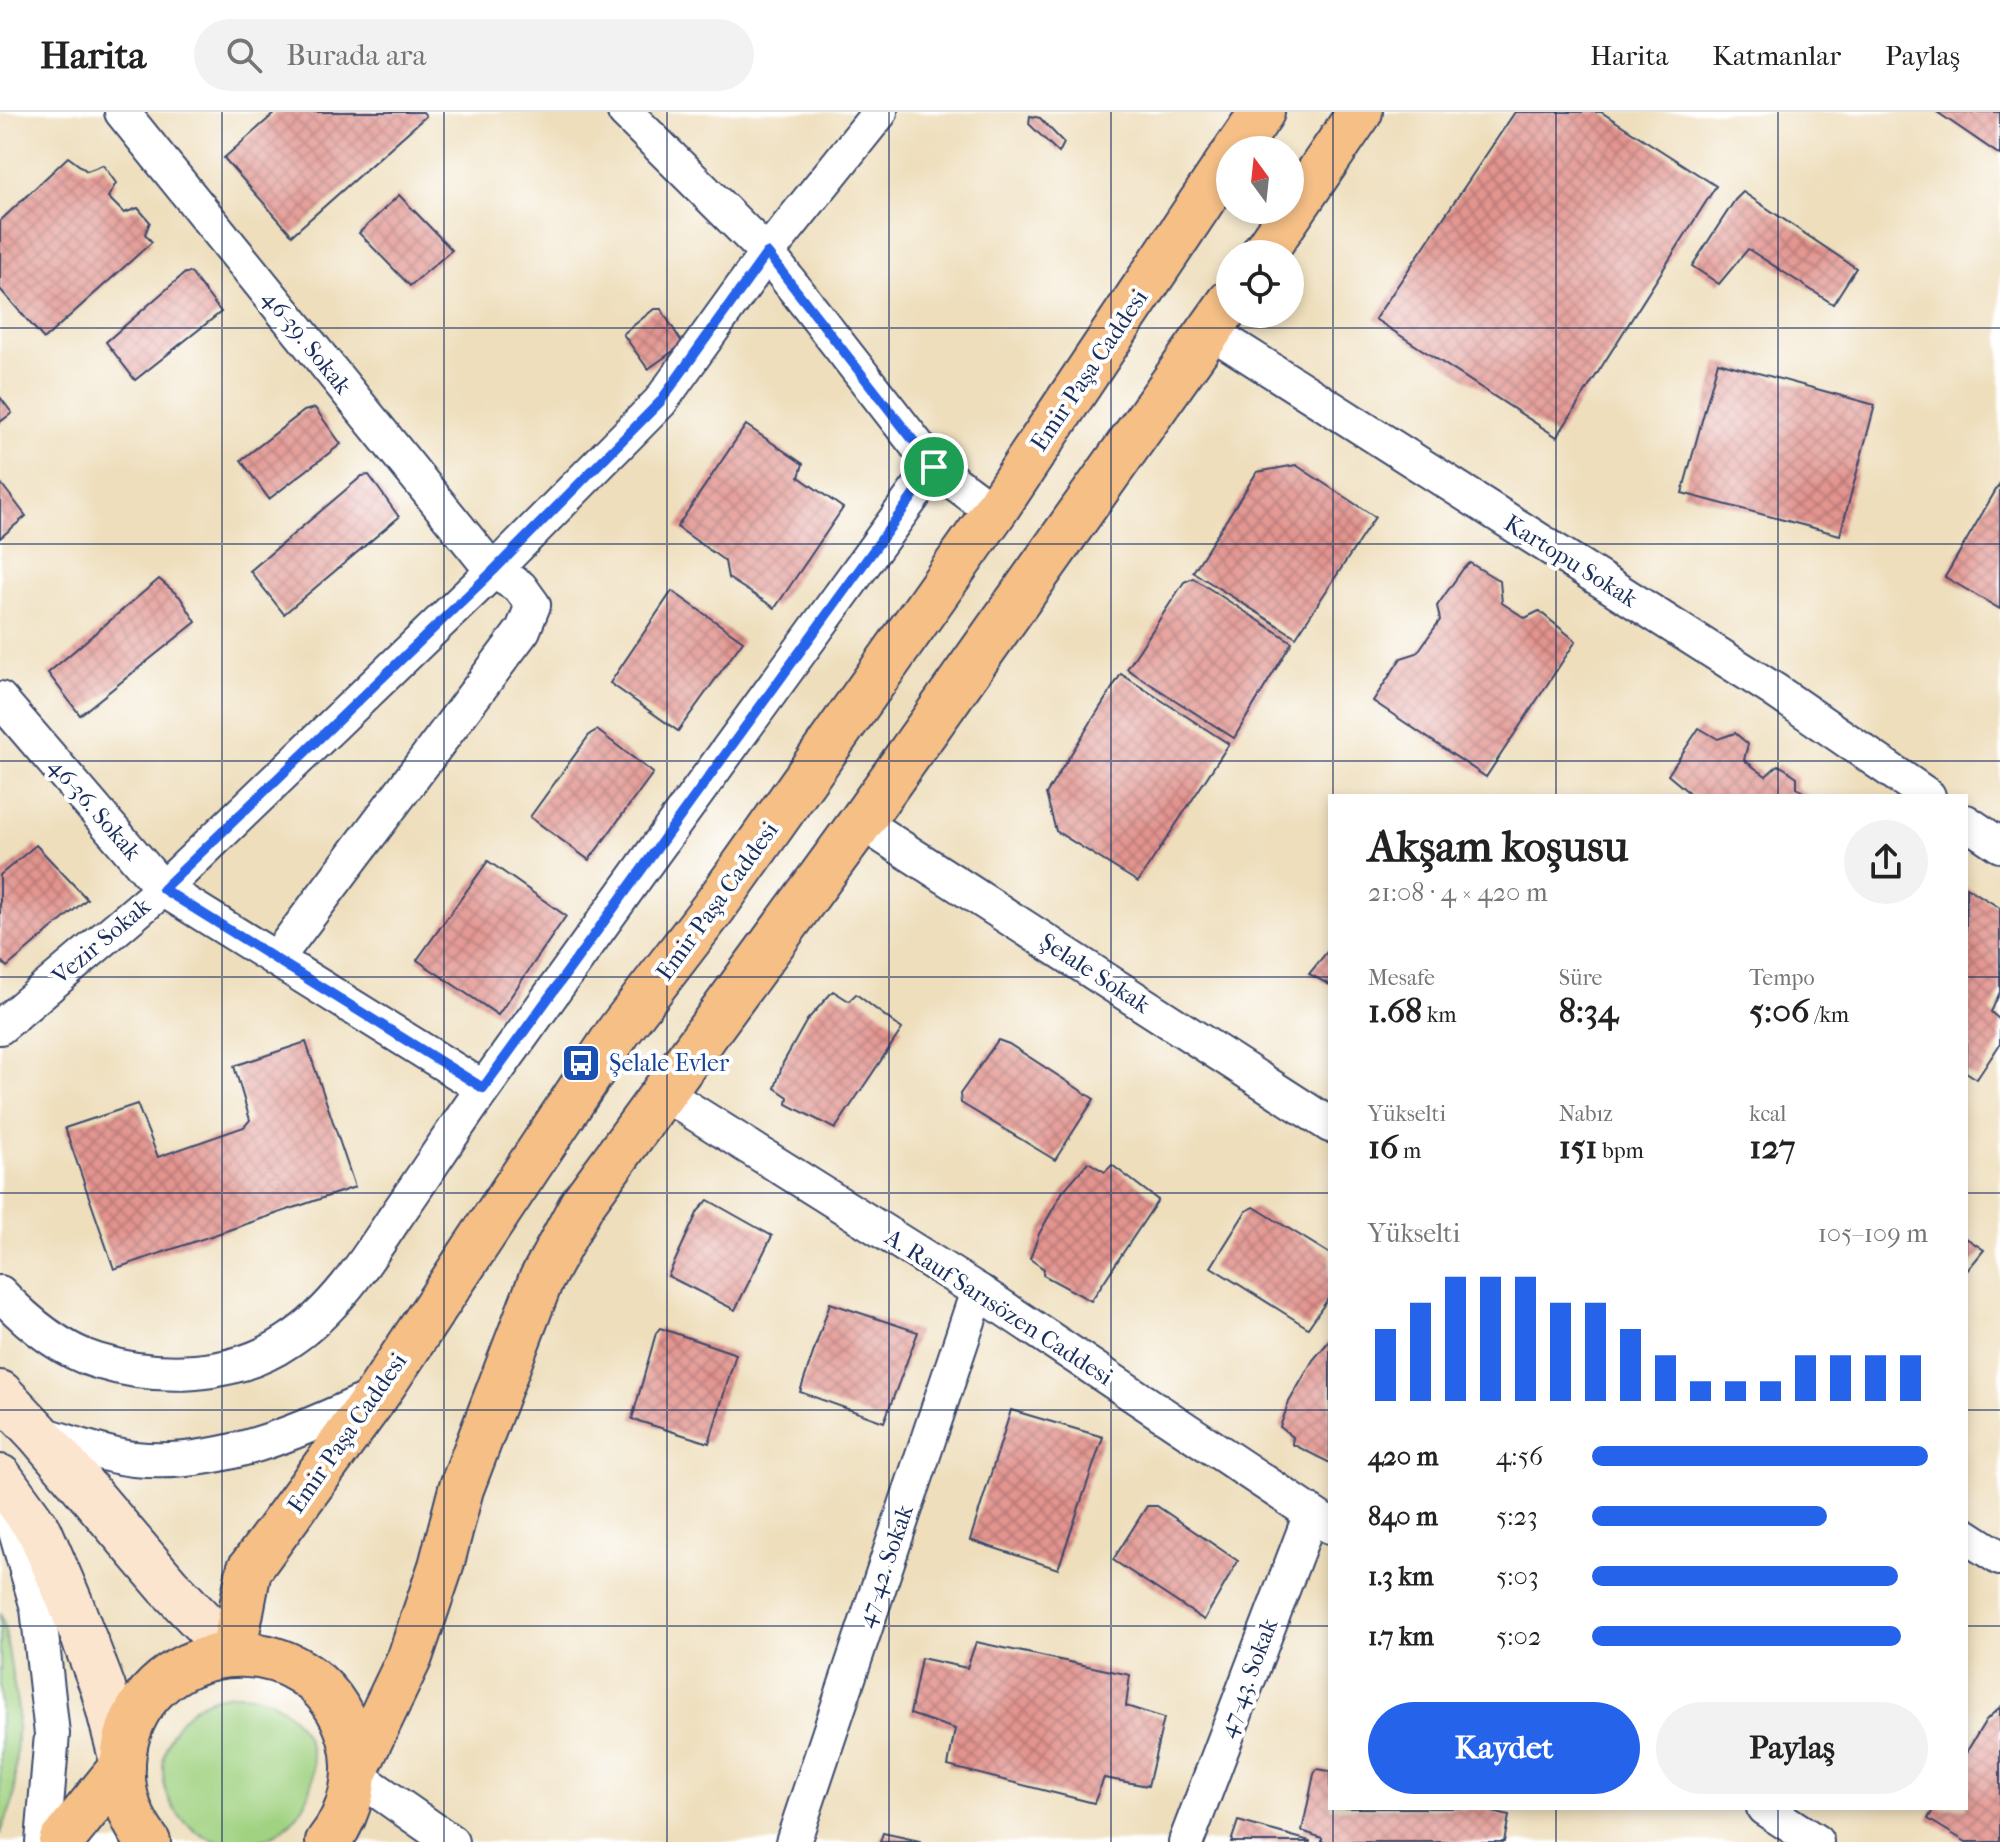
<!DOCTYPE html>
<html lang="tr">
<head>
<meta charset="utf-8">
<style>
	body { margin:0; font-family:"IM FELL French Canon",serif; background:#f2f2f2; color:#222; height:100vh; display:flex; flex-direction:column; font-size:30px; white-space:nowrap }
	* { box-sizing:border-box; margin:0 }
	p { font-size:26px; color:#767676 }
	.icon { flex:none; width:44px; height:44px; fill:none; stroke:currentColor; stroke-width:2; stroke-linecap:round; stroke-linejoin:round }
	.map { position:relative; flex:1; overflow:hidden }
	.sheet { position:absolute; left:1328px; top:682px; width:640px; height:1016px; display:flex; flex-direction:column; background:#fff; border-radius:0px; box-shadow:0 4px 12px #0003 }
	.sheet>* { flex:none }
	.needle { width:52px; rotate:345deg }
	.buttons { position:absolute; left:1216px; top:24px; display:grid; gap:16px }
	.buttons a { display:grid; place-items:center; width:88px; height:88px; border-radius:50%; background:#fff; box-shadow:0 4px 12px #0003; font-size:40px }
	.pin { position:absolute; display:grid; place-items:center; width:68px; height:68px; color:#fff; margin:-34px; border:4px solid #fff; border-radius:50%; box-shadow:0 2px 8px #0007 }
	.round { display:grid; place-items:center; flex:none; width:84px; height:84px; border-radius:42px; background:#f2f2f2 }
	.headline { display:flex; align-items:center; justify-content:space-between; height:136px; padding:0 40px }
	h1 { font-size:44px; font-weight:700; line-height:60px }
	.figures { display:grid; grid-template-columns:repeat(3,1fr); gap:12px; height:136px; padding:8px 40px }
	.figures div { display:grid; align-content:center }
	.figures b { font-size:34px; font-weight:700 }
	.figures small { font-size:22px; font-weight:400 }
	.figures p { font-size:22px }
	.chart { height:224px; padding:16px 40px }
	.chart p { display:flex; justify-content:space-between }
	.chart svg { width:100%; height:144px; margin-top:8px; stroke:#2563eb; stroke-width:6 }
	.cta { display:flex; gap:16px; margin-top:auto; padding:16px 40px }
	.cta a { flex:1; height:92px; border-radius:48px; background:#2563eb; color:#fff; font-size:32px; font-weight:700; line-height:92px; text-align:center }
	.cta a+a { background:#f2f2f2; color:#222 }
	ul { padding:0 40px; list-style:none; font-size:26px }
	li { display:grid; grid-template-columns:128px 96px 1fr; align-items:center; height:60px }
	li i { height:20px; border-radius:10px; background:#2563eb }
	header { display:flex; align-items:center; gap:48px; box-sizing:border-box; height:112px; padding:0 40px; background:#fff; border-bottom:2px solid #e0e0e0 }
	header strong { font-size:38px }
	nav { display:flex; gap:44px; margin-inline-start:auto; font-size:28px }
	.search { width:560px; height:72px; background:#f2f2f2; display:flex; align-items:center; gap:20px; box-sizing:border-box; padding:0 28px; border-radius:44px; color:#767676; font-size:30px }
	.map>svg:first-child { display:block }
	.grass { fill:#a0d281; stroke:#5e8070; stroke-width:2 }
	.building { fill:url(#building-cross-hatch) }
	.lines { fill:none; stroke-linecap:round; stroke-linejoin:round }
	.street-casing { stroke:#3b496c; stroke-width:38 }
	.secondary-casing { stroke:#3b496c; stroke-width:48 }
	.primary-casing { stroke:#3b496c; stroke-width:48 }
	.street { stroke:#fff; stroke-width:34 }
	.secondary { stroke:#fbe5cf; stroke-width:44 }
	.primary { stroke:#f5bf86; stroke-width:44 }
	.route-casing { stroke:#fff; stroke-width:16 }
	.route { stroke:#2563eb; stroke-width:10 }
	.grid { fill:none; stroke:#1b2f5e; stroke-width:2; stroke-opacity:0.55 }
	.labels { text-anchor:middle; stroke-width:8; stroke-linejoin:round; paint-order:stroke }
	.street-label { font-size:24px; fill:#1b2f5e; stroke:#fff }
	.transit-label { font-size:24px; fill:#164399; stroke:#fff; text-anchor:start }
</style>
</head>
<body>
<header>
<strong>Harita</strong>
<div class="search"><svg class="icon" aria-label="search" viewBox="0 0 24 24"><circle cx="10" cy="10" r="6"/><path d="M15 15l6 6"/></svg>Burada ara</div>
<nav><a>Harita</a><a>Katmanlar</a><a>Paylaş</a></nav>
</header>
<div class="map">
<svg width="2000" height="1730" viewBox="0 0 2000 1730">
	<defs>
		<pattern id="building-cross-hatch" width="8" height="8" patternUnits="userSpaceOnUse" patternTransform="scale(2)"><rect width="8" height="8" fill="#e3948e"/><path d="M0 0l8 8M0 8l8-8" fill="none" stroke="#b77977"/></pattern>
	</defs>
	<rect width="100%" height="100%" fill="#fff"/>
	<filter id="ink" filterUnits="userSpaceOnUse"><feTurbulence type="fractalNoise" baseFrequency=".0125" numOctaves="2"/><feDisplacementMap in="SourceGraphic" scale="16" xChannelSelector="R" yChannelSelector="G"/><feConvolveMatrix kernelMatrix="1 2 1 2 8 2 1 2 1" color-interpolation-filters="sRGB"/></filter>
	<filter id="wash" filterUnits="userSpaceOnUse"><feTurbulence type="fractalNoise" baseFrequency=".006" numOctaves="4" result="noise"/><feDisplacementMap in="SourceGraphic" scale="32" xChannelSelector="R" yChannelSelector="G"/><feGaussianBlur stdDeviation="1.8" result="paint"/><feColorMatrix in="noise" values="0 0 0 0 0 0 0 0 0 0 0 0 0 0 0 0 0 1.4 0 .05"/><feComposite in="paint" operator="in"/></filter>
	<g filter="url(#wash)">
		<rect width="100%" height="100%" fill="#eedebc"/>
		<g class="grass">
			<path d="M0,1501L4,1513L18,1598L14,1687L0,1723Z"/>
			<circle cx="238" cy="1657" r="75"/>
		</g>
		<g id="blocks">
			<g class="building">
				<path d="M276,0H423L426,4L292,123L224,46Z"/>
				<path d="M1515,0H1601L1716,74L1557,325L1375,207Z"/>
				<path d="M1937,0H2000V43Z"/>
				<path d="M1030,4L1040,6L1064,31L1059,41L1029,12Z"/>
				<path d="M68,45L87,59L103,53L116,71L108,85L124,101L138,96L150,110L145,122L152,130L44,227L0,177V109Z"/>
				<path d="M1743,80L1856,156L1833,192L1748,137L1719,172L1692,154L1735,88Z"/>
				<path d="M399,83L452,138L410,174L359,121Z"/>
				<path d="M185,161H191L221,200L135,268L106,230Z"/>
				<path d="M654,197H661L683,232L648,257L623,222Z"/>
				<path d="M1718,250L1875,293L1840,423L1682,381Z"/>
				<path d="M0,285L12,301L0,310Z"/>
				<path d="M315,296L341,332L269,387L241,348L304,299Z"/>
				<path d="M746,313L803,352L799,365L843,396L775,496L728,466L725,449L677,415Z"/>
				<path d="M1296,353L1375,405L1296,525L1193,460L1257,360Z"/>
				<path d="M369,363L399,405L284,502L250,459L362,364Z"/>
				<path d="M0,370L26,404L0,426Z"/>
				<path d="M2000,371V497L1945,465Z"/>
				<path d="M1470,451L1500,469L1502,491L1525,506L1539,499L1576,529L1486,665L1373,589L1401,546L1417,541L1440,508L1437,494L1463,457Z"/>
				<path d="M1193,466L1292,530L1234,626L1127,557L1184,470Z"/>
				<path d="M159,467L180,485L196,510L80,603L48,561Z"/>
				<path d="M672,479L743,529L678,619L610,571Z"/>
				<path d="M1121,562L1229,632L1138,770L1056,719L1046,682Z"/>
				<path d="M1699,616L1718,627L1735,621L1748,632L1744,648L1766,664L1778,653L1784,656L1797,665V676L1809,684H1693L1668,663Z"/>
				<path d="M597,618L653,661L589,748L530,705L590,622Z"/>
				<path d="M36,733L87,787L7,855L0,848V763Z"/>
				<path d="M488,749L566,804L498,903L417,848Z"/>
				<path d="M1966,775L2000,796V880L1991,900L2000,908V932L1977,967L1966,960Z"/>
				<path d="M1330,836V873L1309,862Z"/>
				<path d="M833,879L849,889L856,882L902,917L835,1017L787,992L788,985L775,976L783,951L807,908Z"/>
				<path d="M998,928L1009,932L1094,987L1055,1048L961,991L960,982Z"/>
				<path d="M306,930L355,1075L114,1157L65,1016L137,992L158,1045L244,1015L250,1008L234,954Z"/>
				<path d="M1088,1050L1105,1060L1112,1053L1158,1088L1091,1189L1043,1163L1044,1157L1030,1147L1039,1122L1063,1079Z"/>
				<path d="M708,1088L772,1124L735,1198L668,1164L698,1099Z"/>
				<path d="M1254,1095L1330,1142V1184L1308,1216L1211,1155L1246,1099Z"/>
				<path d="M1966,1126L1984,1138L1966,1160Z"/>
				<path d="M830,1191L918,1220L884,1310L800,1280Z"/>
				<path d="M660,1216L736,1242L709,1331L632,1307L656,1221Z"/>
				<path d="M1330,1228V1351L1292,1332L1293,1325L1280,1315L1289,1290L1313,1248Z"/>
				<path d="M1011,1298L1103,1325L1058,1457L970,1428Z"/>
				<path d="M1147,1394H1157L1238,1449L1204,1508L1113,1448Z"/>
				<path d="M976,1530L1130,1563L1126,1594L1164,1606L1148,1674L1104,1666L1094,1691L948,1654L955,1617L910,1602L921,1546L967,1556Z"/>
				<path d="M2000,1595V1730H1966L1928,1707L1934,1696H1966V1641L1986,1608Z"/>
				<path d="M1317,1657L1330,1659V1696H1477L1509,1704L1504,1730H1322V1726L1302,1719L1314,1662Z"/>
				<path d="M1238,1709L1310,1729V1730H1231Z"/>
				<path d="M883,1721L920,1729V1730H880Z"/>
			</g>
		</g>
	</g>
	<g filter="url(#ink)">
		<use href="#blocks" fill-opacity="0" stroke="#3b496c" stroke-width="2"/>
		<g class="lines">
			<defs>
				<g id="street">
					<path d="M122,0L493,459L520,475L533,493L523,518L276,847"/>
					<path d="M625,0L767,141L934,355L994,400"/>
					<path d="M1210,219L1774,578L1928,684"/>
					<path d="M0,587L163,777L483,976"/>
					<path d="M861,710L1330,1013"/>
					<path d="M1966,710L2000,733"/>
					<path d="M0,915L163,777L493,459L660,290L767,141L880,0"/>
					<path d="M663,981L978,1179L1330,1414"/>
					<path d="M0,1181C26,1209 61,1238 97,1249C159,1268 234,1266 288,1229C333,1200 365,1151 394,1107C425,1063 454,1017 486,973C634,766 784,561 934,355"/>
					<path d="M38,1321C68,1329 104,1344 134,1347C218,1356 301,1319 375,1284"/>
					<path d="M6,1385L38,1496L52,1622L43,1730"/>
					<path d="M1966,1424L2000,1446"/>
					<path d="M354,1662L451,1730"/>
					<path d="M1764,1696L1816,1730"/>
					<path d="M793,1730L978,1179"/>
					<path d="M1186,1730L1311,1402"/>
				</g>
				<g id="secondary">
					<path d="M0,1281L38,1321L168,1474L233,1542"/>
					<path d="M0,1365L40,1420L70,1490L103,1576L123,1653"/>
				</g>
				<g id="primary">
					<path d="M1236,38L1262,0"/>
					<path d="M1263,142L1360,0"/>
					<path d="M233,1542L249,1458L376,1284L619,919L715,794L994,400L1230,47"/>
					<path d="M354,1662L410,1545L441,1454L461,1377L540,1170L582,1092L861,710L1230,190"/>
					<path d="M61,1730L123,1653"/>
					<path d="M148,1730C130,1707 121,1679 123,1650C131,1522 314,1502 350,1626C360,1662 351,1701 328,1730"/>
				</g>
			</defs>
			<use href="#street" class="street-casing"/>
			<use href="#secondary" class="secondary-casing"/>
			<use href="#primary" class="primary-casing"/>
			<use href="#street" class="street"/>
			<use href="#secondary" class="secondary"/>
			<use href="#primary" class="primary"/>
		</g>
	</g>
	<g class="lines" filter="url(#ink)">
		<defs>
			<path id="route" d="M767,141L934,355L483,976L163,777L493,459L660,290Z"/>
		</defs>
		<use href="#route" class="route-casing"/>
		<use href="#route" class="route"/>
	</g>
	<path class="grid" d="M222,0V1730M444,0V1730M667,0V1730M889,0V1730M1111,0V1730M1333,0V684M1556,0V684M1778,0V684M0,216H2000M0,432H2000M0,649H2000M0,865H1330M1966,865H2000M0,1081H1330M1966,1081H2000M0,1298H1330M1966,1298H2000M0,1514H1330M1966,1514H2000M1333,1696V1730M1556,1696V1730M1778,1696V1730"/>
	<defs>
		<symbol id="bus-square" viewBox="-11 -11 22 22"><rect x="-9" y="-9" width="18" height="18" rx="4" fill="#1a4fb4" stroke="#fff"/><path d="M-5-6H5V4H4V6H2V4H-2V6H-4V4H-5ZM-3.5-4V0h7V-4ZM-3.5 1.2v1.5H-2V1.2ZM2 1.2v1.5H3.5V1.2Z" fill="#fff"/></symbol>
	</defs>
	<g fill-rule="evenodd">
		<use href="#bus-square" x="559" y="929" width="44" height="44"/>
	</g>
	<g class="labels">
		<g class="street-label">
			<text transform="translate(307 230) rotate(51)" y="8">46-39. Sokak</text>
			<text transform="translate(1089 258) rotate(-56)" y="8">Emir Paşa Caddesi</text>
			<text transform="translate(1571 449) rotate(32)" y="8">Kartopu Sokak</text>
			<text transform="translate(95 697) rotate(49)" y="8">46-36. Sokak</text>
			<text transform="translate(717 789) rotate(-54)" y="8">Emir Paşa Caddesi</text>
			<text transform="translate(101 829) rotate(-40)" y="8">Vezir Sokak</text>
			<text transform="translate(1095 861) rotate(33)" y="8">Şelale Sokak</text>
			<text transform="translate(999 1195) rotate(33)" y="8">A. Rauf Sarısözen Caddesi</text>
			<text transform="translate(347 1321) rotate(-55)" y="8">Emir Paşa Caddesi</text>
			<text transform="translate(885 1454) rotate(-71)" y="8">47-42. Sokak</text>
			<text transform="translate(1248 1566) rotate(-69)" y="8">47-43. Sokak</text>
		</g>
		<g class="transit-label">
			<text x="609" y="959">Şelale Evler</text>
		</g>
	</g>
</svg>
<div class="buttons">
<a><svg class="needle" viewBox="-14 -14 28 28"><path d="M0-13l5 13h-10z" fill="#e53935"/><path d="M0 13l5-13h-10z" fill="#767676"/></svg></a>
<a><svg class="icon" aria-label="locate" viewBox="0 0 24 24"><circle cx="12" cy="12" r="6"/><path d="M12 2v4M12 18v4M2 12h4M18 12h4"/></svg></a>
</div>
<div class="pin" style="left:934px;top:355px;background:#1e9e55"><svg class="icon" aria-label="arrive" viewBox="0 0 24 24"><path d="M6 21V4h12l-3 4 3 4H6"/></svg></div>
<section class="sheet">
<div class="headline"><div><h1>Akşam koşusu</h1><p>21:08 · 4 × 420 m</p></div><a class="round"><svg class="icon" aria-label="share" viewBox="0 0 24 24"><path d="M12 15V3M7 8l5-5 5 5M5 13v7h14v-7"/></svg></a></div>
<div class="figures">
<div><p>Mesafe</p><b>1.68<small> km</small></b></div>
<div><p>Süre</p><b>8:34</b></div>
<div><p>Tempo</p><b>5:06<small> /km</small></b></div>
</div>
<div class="figures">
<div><p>Yükselti</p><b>16<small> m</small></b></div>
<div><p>Nabız</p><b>151<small> bpm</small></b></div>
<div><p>kcal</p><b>127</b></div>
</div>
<div class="chart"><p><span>Yükselti</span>105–109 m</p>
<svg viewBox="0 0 160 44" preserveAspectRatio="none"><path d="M5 44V22M15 44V14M25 44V6M35 44V6M45 44V6M55 44V14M65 44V14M75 44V22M85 44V30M95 44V38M105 44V38M115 44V38M125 44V30M135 44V30M145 44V30M155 44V30"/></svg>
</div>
<ul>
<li><b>420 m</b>4:56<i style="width:100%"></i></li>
<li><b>840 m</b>5:23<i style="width:70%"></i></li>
<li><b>1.3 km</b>5:03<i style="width:91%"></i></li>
<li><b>1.7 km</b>5:02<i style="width:92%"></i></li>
</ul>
<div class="cta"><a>Kaydet</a><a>Paylaş</a></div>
</section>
</div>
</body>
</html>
